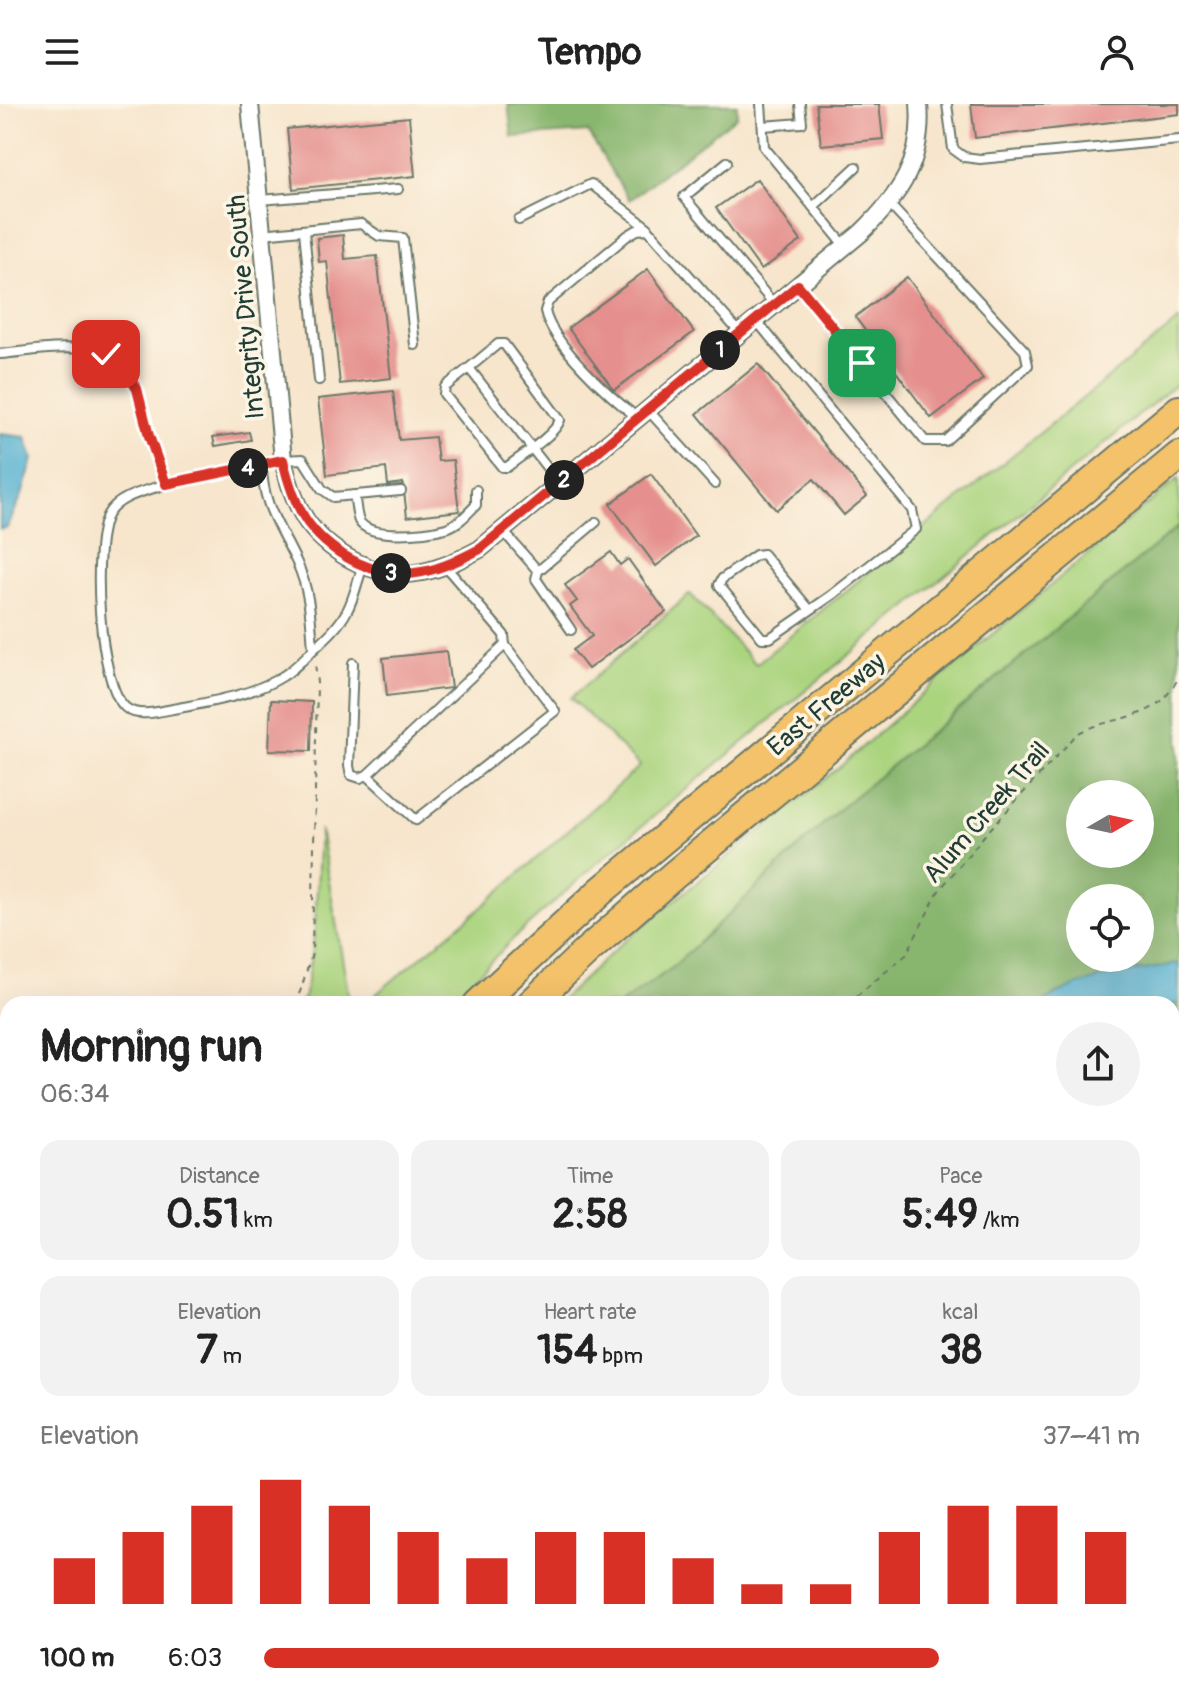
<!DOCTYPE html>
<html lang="en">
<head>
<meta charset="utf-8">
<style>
	body { margin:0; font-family:Pangolin,sans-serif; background:#f2f2f2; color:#222; height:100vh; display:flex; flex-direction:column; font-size:30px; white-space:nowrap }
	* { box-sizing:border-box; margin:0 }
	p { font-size:26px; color:#767676 }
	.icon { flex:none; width:44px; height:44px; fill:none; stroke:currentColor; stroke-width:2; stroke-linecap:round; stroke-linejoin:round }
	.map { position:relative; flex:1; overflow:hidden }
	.drawer { position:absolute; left:0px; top:892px; width:1180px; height:708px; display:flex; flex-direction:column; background:#fff; border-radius:24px 24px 0 0; box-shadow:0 8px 32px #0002 }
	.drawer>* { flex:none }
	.needle { width:52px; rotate:81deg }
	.buttons { position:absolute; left:1066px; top:676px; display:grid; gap:16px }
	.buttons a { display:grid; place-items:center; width:88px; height:88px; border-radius:50%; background:#fff; box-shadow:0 8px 32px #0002; font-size:40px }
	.pin { position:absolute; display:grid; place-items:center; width:68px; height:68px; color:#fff; margin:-34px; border-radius:16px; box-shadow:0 4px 12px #0006 }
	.km { position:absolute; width:40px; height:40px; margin:-20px; border-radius:50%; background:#222; color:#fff; font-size:22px; line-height:40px; text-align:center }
	.round { display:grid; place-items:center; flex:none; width:84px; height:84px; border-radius:42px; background:#f2f2f2 }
	.summary { display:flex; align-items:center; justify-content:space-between; height:136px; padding:0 40px }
	h1 { font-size:44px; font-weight:700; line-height:60px }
	.stats { display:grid; grid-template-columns:repeat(3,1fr); gap:12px; height:136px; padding:8px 40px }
	.stats div { display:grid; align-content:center; border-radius:20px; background:#f2f2f2; text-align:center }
	.stats b { font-size:40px; font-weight:700 }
	.stats small { font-size:22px; font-weight:400 }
	.stats p { font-size:22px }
	.chart { height:224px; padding:16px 40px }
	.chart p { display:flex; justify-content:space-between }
	.chart svg { width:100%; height:144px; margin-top:8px; stroke:#d93025; stroke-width:6 }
	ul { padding:0 40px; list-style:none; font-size:26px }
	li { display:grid; grid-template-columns:128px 96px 1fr; align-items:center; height:60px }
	li i { height:20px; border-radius:10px; background:#d93025 }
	header { display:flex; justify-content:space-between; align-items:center; height:104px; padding:0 40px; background:#fff; font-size:36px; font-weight:700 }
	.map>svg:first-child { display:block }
	.green { fill:#abd47f; stroke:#65885a; stroke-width:2 }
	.forest { fill:#88b66e; stroke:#547a51; stroke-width:2; fill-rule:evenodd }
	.water { fill:#54b1d2; stroke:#3a7783; stroke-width:2 }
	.building { fill:#e5908e }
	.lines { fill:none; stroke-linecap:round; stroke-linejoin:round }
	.lane-casing { stroke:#6b7869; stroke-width:12 }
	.street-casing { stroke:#6b7869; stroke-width:20 }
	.primary-casing { stroke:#6b7869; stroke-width:28 }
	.highway-casing { stroke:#6b7869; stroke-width:32 }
	.path { stroke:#6b7869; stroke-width:2; stroke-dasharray:6 6; stroke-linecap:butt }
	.lane { stroke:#fff; stroke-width:8 }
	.street { stroke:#fff; stroke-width:16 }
	.primary { stroke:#f3c26a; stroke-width:24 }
	.highway { stroke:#f3c26a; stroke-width:28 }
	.route-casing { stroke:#fff; stroke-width:16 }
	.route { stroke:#d93025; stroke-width:10 }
	.labels { text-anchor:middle; stroke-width:7; stroke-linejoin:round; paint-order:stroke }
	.street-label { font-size:26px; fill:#1f3d34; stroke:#fcf5e5 }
</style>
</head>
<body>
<header><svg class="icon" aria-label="menu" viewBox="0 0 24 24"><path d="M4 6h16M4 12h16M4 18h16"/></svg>Tempo<svg class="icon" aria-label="person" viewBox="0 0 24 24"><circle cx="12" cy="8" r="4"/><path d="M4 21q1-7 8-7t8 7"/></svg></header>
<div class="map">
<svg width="1179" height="1600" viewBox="0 0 1179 1600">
	<rect width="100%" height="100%" fill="#fcf5e5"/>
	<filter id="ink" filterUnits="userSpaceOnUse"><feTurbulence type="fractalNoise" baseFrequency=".0125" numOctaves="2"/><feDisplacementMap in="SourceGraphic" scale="16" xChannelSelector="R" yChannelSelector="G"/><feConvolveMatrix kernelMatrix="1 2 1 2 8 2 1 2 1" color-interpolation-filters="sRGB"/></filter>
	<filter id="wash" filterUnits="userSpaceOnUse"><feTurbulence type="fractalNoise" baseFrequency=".006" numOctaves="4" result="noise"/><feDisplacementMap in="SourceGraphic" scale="32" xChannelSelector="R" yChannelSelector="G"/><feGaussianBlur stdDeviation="1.8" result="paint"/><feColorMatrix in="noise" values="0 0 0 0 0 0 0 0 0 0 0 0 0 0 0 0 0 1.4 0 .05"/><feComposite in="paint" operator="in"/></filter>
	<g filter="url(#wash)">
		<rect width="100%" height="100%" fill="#f7e5cc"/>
		<g class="green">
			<path d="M1179,216V278L596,760L517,831L448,900H364L483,802L640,662L571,594L690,490L756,560Z"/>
			<path d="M1179,374V422L836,708L672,864L620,900H557L622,839L842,661L953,563Z"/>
			<path d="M320,725L350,900H300L305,891L315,825Z"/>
			<path d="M60,1592H108L106,1600H56Z"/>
			<path d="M221,1592H243V1596L288,1595L296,1592L295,1600H221Z"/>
			<path d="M1001,1592H1066L1047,1600H986Z"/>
			<path d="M1126,1592H1170L1151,1600H1107Z"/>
		</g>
		<g class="forest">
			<path d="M508,0H737V12L629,96L588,28L512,33Z"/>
			<path d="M1179,422V859L1056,890L1041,900H620L672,864L836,708ZM1080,690H1140V750H1080ZM1080,794H1140V854H1080Z"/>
			<path d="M1179,900V995L1172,1000V901Z"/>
			<path d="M8,1237V1348L0,1351V1244Z"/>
			<path d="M8,1398V1445L0,1444V1401Z"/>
			<path d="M12,1592H47L44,1600H10Z"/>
			<path d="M243,1592H291L288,1595L248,1599L242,1596Z"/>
		</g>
		<g class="water">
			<path d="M0,330L26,333L33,355L22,391L7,424L0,425Z"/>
			<path d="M1179,859V900H1041C1083,871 1132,870 1179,859Z"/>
			<path d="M8,1348V1398L0,1401V1351Z"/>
			<path d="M0,1444L8,1445V1592H12L10,1600H0Z"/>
		</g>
		<g id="blocks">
			<g class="building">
				<path d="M816,0H879L883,35L821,41Z"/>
				<path d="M971,0H1179V10L975,34Z"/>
				<path d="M409,13L415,72L293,85L287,25Z"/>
				<path d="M757,75L801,137L761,166L716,104Z"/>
				<path d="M343,131L345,155L377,152L391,274L340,280L327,157L319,158L317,134Z"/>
				<path d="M648,165L694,228L614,286L568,224Z"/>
				<path d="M907,173L983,275L931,314L855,213Z"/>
				<path d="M758,260L867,392L844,411L814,375L776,406L697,310Z"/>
				<path d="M393,287L399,336L435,333L438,357L453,356L459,407L407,413L403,379L388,381L386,364L327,371L318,295Z"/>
				<path d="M249,328L251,336L215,342L213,333Z"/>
				<path d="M651,370L696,432L656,462L610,400Z"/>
				<path d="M611,448L620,461L628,455L666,508L588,565L573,546L592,532L570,502L577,497L565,481Z"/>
				<path d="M446,547L451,584L387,592L383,554Z"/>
				<path d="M271,596L312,598L311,647L269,646Z"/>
				<path d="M397,1592H417L421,1600H397L394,1595Z"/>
				<path d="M498,1592H549L529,1600H475L484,1595L488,1599Z"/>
				<path d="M570,1592H597L602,1600H571L567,1594Z"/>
				<path d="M639,1592L647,1593L688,1592L673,1600H623Z"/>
			</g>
		</g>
	</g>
	<g filter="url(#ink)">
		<use href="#blocks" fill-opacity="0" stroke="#6b7869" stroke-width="2"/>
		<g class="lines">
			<defs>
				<g id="lane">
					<path d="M761,0L764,43L845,142"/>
					<path d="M947,0L953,45L964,53L980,55L1179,36"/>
					<path d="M763,22L802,19L800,0"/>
					<path d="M727,58L684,93L774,200"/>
					<path d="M260,96L398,85"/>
					<path d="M813,103L856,63"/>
					<path d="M519,116L591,80L648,124"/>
					<path d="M304,127L319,276"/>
					<path d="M262,130L361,120L379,132L403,134L415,241"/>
					<path d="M798,181L925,337H945L1028,261L1025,247L890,101"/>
					<path d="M756,216L912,406L916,425L832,491L770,534H762L719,481L722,475L756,451L763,450L810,506"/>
					<path d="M0,250C26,248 55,242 81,245C132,250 137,286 148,328C153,346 160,363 166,380C147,387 119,391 108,410C91,438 98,582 126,604C140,615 163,606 179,604C214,597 253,591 283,572C295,565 305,553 315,544C327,533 339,522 347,507C354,494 358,476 363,461"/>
					<path d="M469,264L445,283L444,290L502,363H507C521,352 555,331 560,316L504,240H498L469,264L559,379"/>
					<path d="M648,306L715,380"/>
					<path d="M638,314C611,294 552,240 545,207L548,198L627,132L637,126L648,125L740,229"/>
					<path d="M262,361C262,402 281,424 297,459C310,487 311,516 313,545"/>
					<path d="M166,380L283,356L303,355L322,385L333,393L401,387"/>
					<path d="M354,391C356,398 356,410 359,417C370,436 427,429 446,424C459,420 467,410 476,401V386"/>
					<path d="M503,427L538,467L596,418"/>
					<path d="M538,467L536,475L571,526"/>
					<path d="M353,559L349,662L351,671L360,674L367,671L505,541L504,531L445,462"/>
					<path d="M367,671L416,716L555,607L505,541"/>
					<path d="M735,1592L740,1600"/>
					<path d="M332,1594L359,1600"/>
				</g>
				<g id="street">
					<path d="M250,0L283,356C288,377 295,401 308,419C333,452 380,477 422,468C443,464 461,455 480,445L861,129C900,91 924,57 919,0"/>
					<path d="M1172,1061L1179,1058"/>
					<path d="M1172,1168L1179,1167"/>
					<path d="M1172,1408L1179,1405"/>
					<path d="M331,1600L332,1592"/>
					<path d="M750,1600L768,1592"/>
				</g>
				<g id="primary">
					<path d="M1172,1502L1179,1499"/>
					<path d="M1172,1556L1179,1553"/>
					<path d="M936,1600L955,1592"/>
					<path d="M1071,1600L1090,1592"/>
				</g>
				<g id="highway">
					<path d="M478,900L601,787L1179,306"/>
					<path d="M531,900L587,847L674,771L1179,352"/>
					<path d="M120,1600L122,1592"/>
					<path d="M148,1600V1592"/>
					<path d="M201,1600L202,1592"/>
				</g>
			</defs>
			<use href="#lane" class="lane-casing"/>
			<use href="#street" class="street-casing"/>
			<use href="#primary" class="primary-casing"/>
			<use href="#highway" class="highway-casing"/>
			<g class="path">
				<path d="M292,900L300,888L312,850L317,579L315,558"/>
				<path d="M847,900L906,851L938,788L983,733L1077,630C1102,615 1136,617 1159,599C1167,593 1173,582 1179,574"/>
				<path d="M52,1600L55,1592"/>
			</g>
			<use href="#lane" class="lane"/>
			<use href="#street" class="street"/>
			<use href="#primary" class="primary"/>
			<use href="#highway" class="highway"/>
		</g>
	</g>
	<g class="lines" filter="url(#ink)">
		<defs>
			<path id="route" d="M106,250L122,261L137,285L149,332L166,380L283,356C288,377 295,401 308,419C333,452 380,477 422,468C443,464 461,455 480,445L798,181L862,259"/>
		</defs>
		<use href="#route" class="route-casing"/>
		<use href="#route" class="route"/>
	</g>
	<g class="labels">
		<g class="street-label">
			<text transform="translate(245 203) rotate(-95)" y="9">Integrity Drive South</text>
			<text transform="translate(826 600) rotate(-40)" y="9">East Freeway</text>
			<text transform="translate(986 708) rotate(-49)" y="9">Alum Creek Trail</text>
		</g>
	</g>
</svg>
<div class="buttons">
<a><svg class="needle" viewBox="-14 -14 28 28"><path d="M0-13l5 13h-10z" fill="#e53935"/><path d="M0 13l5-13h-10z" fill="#767676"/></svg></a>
<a><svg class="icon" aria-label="locate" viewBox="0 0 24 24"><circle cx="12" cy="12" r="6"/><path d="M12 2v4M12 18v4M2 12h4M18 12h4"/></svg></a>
</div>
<div class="pin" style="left:862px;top:259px;background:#1e9e55"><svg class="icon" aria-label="arrive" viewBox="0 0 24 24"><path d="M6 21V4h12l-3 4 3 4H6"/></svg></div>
<div class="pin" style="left:106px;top:250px;background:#d93025"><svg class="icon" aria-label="check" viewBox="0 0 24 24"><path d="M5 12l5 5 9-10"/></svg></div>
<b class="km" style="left:720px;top:246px">1</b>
<b class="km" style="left:564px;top:376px">2</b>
<b class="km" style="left:391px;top:469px">3</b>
<b class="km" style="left:248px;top:364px">4</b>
<section class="drawer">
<div class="summary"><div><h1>Morning run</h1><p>06:34</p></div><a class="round"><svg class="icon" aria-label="share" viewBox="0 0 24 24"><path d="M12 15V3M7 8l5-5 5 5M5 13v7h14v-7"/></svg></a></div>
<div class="stats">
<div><p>Distance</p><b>0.51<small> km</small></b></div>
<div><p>Time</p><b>2:58</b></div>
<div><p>Pace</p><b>5:49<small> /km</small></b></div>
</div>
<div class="stats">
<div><p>Elevation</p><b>7<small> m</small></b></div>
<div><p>Heart rate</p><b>154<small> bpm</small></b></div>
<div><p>kcal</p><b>38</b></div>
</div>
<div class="chart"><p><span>Elevation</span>37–41 m</p>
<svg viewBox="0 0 160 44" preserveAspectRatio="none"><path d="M5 44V30M15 44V22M25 44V14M35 44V6M45 44V14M55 44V22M65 44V30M75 44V22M85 44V22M95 44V30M105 44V38M115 44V38M125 44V22M135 44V14M145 44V14M155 44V22"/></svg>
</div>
<ul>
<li><b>100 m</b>6:03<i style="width:77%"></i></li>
</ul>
</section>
</div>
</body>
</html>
